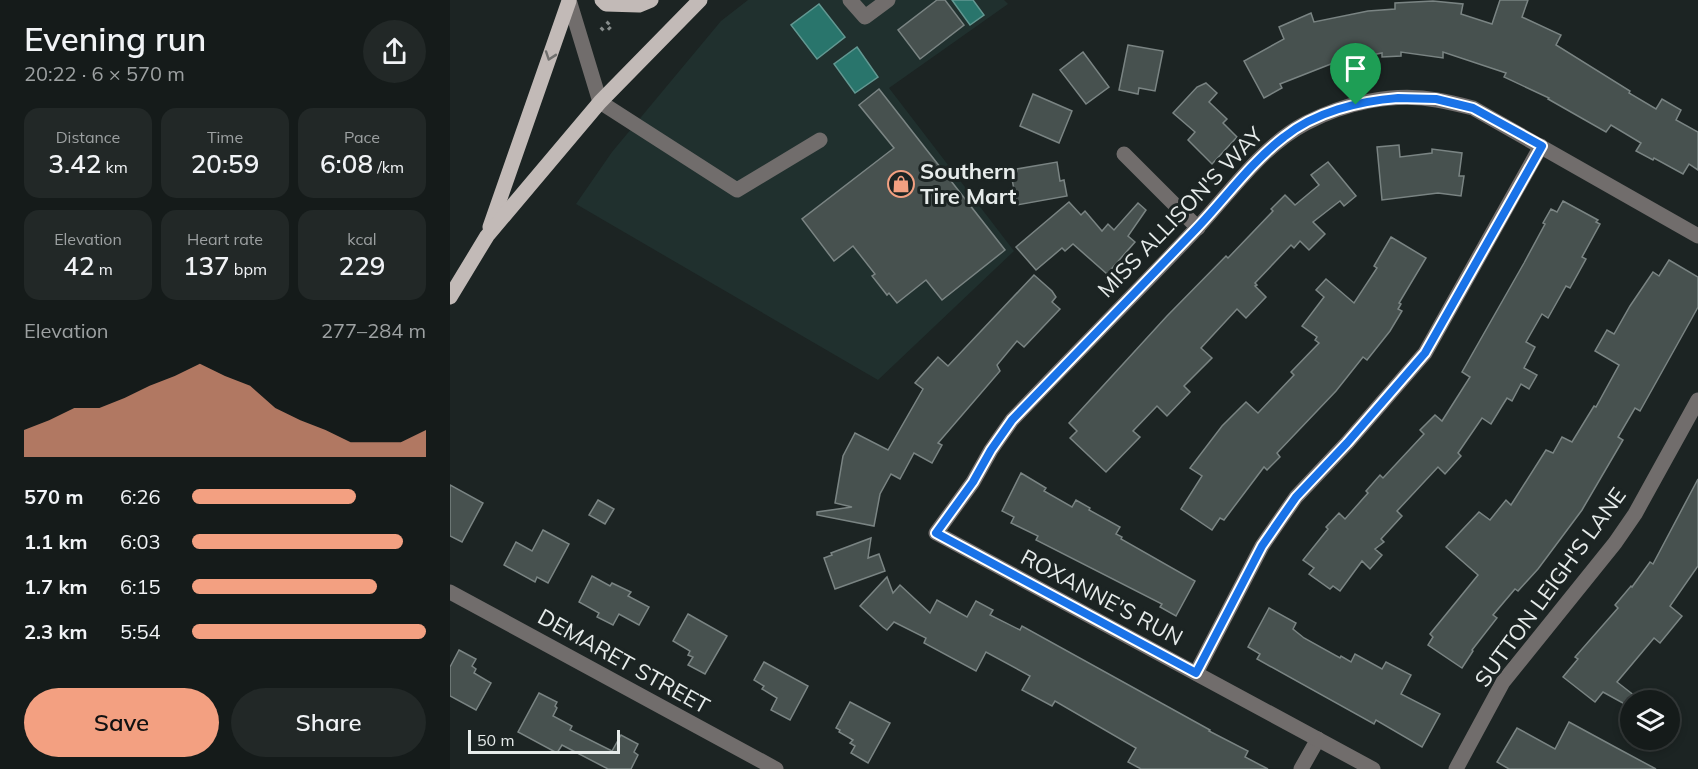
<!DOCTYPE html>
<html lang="en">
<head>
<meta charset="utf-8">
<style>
	body { margin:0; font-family:Mulish,sans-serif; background:#222827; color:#f1f3f6; height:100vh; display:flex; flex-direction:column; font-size:22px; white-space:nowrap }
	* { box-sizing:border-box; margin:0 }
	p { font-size:20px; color:#9da1a2 }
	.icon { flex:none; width:33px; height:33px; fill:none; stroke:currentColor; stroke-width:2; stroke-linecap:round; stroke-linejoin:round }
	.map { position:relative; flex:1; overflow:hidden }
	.side { display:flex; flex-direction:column; background:#151b1a; width:450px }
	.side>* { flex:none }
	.controls { position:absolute; left:1170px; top:690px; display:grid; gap:12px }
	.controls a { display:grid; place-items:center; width:60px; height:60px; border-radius:50%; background:#151b1a; box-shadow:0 3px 9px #0003,0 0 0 2px #343939; font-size:30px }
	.scale { position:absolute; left:18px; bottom:15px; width:152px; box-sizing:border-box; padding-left:6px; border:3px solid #e6ebea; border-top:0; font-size:16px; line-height:21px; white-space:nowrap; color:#e6ebea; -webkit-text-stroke:4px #1c2423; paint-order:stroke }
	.pin { position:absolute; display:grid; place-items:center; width:51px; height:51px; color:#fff; margin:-62px -26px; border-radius:50% 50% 50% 0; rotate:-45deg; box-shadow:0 0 6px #0007 }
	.pin .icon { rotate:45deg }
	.round { display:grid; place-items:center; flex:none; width:63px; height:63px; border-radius:32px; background:#222827 }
	.head { display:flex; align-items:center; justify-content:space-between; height:102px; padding:0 24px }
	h1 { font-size:33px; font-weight:600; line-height:45px }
	.metrics { display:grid; grid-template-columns:repeat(3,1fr); gap:9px; height:102px; padding:6px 24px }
	.metrics div { display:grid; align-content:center; border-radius:15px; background:#222827; text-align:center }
	.metrics b { font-size:26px; font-weight:600 }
	.metrics small { font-size:16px; font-weight:400 }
	.metrics p { font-size:16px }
	.chart { height:168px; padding:12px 24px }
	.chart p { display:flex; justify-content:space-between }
	.chart svg { width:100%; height:108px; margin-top:6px; fill:#f3a081; opacity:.7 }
	.button { display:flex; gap:12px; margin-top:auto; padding:12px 24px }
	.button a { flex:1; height:69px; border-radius:36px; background:#f3a081; color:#111; font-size:24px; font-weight:600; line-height:69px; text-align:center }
	.button a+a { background:#222827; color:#f1f3f6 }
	ul { padding:0 24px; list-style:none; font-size:20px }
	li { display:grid; grid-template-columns:96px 72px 1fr; align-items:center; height:45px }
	li i { height:15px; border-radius:8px; background:#f3a081 }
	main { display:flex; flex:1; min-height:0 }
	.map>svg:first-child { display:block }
	.built { fill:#20302e }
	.water { fill:#29756c; stroke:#629892; stroke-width:1.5 }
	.building { fill:#47514f; stroke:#7a8483; stroke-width:1.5 }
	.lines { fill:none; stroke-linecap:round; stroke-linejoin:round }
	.path { stroke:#868c8b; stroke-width:4; stroke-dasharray:3 4.5; stroke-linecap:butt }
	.minor { stroke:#716d6c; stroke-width:15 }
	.major { stroke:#c2bab7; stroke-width:15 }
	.oneway { stroke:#6f6f6d }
	.route-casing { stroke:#fff; stroke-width:12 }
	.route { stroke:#1a73e8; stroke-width:8 }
	.labels { text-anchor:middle; stroke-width:6; stroke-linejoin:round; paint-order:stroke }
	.poi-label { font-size:22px; font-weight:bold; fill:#e6ebea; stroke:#1c2423; text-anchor:start }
	.street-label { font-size:22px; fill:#e6ebea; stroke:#1c2423 }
</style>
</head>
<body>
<main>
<section class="side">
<div class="head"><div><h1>Evening run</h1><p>20:22 · 6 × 570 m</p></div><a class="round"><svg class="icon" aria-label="share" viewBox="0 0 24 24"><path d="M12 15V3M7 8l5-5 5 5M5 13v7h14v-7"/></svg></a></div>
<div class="metrics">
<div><p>Distance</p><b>3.42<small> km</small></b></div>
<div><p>Time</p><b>20:59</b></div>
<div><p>Pace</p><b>6:08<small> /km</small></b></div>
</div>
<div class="metrics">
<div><p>Elevation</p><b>42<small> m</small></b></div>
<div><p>Heart rate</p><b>137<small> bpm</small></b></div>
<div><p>kcal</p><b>229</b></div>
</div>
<div class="chart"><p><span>Elevation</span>277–284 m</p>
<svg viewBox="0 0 160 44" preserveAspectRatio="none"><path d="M0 44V33L10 29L20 24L30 24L40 20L50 15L60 11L70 6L80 11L90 15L100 24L110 29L120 33L130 38L140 38L150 38L160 33V44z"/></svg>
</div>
<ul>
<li><b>570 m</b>6:26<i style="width:70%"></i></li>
<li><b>1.1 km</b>6:03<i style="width:90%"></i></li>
<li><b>1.7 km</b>6:15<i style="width:79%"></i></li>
<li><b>2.3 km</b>5:54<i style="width:100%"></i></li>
</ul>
<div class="button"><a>Save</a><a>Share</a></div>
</section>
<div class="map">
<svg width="1248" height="769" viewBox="0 0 1248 769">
	<rect width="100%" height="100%" fill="#1c2423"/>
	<path class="built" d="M298,0H554L558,4L439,88L564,251L428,380L126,204L162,152L271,21Z"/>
	<g class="water">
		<path d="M502,0H523L534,15L520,25Z"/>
		<path d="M369,4L395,37L367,59L341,25Z"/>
		<path d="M407,47L428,77L405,93L384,64Z"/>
	</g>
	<g class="building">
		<path d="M487,0H495L514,25L470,59L448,30Z"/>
		<path d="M1050,0H1078L1072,17L1111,35L1106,45L1180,91L1179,93L1206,109L1212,99L1231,110L1226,120L1248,132V170L1239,164L1233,174L1204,158L1203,160L1186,151L1191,143L1161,125L1156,132L1098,99L1099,98L1054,77L1056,73L993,52V58L951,52V56L932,57V53L886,62L830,84L832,88L814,98L794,61L834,39L829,27L861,13L864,22L918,11L945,9V3L983,1L1013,4L1011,14L1042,24Z"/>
		<path d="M678,45L713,51L705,91L689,88L688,94L669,90Z"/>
		<path d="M633,52L659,87L636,104L610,70Z"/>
		<path d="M756,83L767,93L759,102L777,119L773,123L787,137L762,164L738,140L745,132L723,113L747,87Z"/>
		<path d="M429,89L555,250L492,300L476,280L447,303L439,293L437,295L422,276L425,274L403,246L384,261L352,219L444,148L409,105Z"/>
		<path d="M583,94L622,111L609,143L570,126Z"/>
		<path d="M949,145L950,157L982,153V149L1012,153L1009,176H1014L1011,196L988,193L932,200L927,147Z"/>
		<path d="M607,162L610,181L614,180L617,196L567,205L561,174L567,172V169Z"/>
		<path d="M878,162L906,196L894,206L890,201L863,222L875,234L859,250L850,241L844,248L841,245L805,283L807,285L805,286L816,297L796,318L787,309L751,348L762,358L734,386L740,392L717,416L707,406L683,431L690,437L656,472L620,438L627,431L619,423L717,316L776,256L778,258L823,211L821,209L835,195L845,205L869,185L861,175Z"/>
		<path d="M1113,201L1148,220L1146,222L1150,224L1132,257L1136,259L1120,288L1116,286L1098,318L1092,314L1076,342L1085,347L1074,368L1087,375L1079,389L1071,384L1062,401L1057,398L1041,424L1032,418L1008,453L1011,456L995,474L988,467L947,511L952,516L931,539L934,542L925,549L932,555L920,569L912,561L890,591L883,586L880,589L859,574L864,568L853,560L878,529L876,527L889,513L895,519L918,493L916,491L930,475L933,478L974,434L970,430L985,415L992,421L1020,377L1012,372L1074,263L1095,224L1093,223L1101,209L1107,212Z"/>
		<path d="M619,202L631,215L635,211L652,231L658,224L664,230L688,203L696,210L678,236L685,242L657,274L623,244L615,251L612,248L586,270L566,247Z"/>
		<path d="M941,237L976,258L949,303L951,304L948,309L952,311L940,331L917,360L913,357L886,391L827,453L830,457L817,470L814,467L774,520L770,518L762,530L731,509L752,476L740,468L772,426L796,402L808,413L844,375L841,372L869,343L865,340L867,337L852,326L874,297L866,290L876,279L904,303L927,268L924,266Z"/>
		<path d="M1219,260L1248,277V307L1242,318L1190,411L1185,408L1168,437L1173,440L1132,510L1088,569L1068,591L1065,589L1043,615L1047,618L1022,650L1023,651L1012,668L978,645L983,637L980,634L1028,575L996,547L1029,512L1040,520L1056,500L1061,505L1096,450L1103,453L1112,437L1122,442L1144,406L1146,407L1169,365L1145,351L1157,330L1164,334L1180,306L1203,272L1209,276Z"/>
		<path d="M584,275L602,291L606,297L602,302L610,309L574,347L567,341L547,365L550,371L488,443L492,445L482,463L464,453L450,479L441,474L430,494L424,526L367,515V512L402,507L385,503L393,456L405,433L438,450L473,389L465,383L488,357L498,366Z"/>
		<path d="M571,473L596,488L594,491L622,507L626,500L640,508L639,510L670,527L666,534L672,537L671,539L745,581L726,616L710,607L712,604L586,540L588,536L561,523L564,517L552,511Z"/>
		<path d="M1248,479V566L1220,606L1232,616L1210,643L1204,638L1167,682L1190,700H1180V707L1153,692L1145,702L1113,677L1128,659L1125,657L1168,608L1165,605L1181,586L1182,587L1200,562L1203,564Z"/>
		<path d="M0,485L33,503L12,542L0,536Z"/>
		<path d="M148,500L164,509L155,524L139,515Z"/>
		<path d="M93,530L119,544L98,583L87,577L85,582L54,565L66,542L82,551Z"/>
		<path d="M421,538L418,558L429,554L435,571L385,589L374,558L382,555L381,553Z"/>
		<path d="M142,576L160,586L162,583L181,592L178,596L199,607L189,625L169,614L163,625L147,617L149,613L129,602Z"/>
		<path d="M437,577L443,593L450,585L480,613L487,600L517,617L526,601L543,610L540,615L570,630L572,626L760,730L759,731L798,751L795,757L818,769H691L678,762L686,748L605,701L602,706L572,690L580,676L536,652L526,671L474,643L476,638L444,622L437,630L433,627L410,606Z"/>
		<path d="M819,608L846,623L843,629L854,638L890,658L891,656L901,662L905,654L932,669L936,662L961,675L951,694L990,714L972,747L926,720L924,724L807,659L810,654L798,647Z"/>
		<path d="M238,614L277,636L255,674L238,665L243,657L238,655L240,651L223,641Z"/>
		<path d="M9,650L26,659L22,666L26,669L24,673L41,683L26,710L0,696V667Z"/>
		<path d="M314,662L358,686L340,720L321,710L327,698L312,689L314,686L304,680Z"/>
		<path d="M89,693L107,702L105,706L107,708L103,716L122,726L120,730L162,751L171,735L188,744L184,752L188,755L181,769H158L112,745L107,753L68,732Z"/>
		<path d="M400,702L440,723L418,763L401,753L405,746L400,743L403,740L389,732L390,730L386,728Z"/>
		<path d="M1119,722L1165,747L1206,769H1059L1047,762L1067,728L1105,749Z"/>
	</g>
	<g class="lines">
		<g class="path">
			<path d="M159,22L156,25L161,30"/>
			<path d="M151,30L156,25"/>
		</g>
		<g class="minor">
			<path d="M119,0L150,102L287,190L370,140"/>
			<path d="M400,0L415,17L438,0"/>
			<path d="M674,154L748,228"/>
			<path d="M0,592L326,769"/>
			<path d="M746,673L812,546L832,517L846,497L897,443L975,353L1091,146"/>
			<path d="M851,769L868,739"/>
			<path d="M923,769L486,533L523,482L541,450L562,420C624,355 687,292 748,227C781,192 812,146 856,123C895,103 943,92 987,100C999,102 1011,105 1023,108L1248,236"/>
			<path d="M1006,769L1053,682L1165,543L1185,514L1248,400"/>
		</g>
		<g class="major">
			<path d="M152,0L156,4L189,5L201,0"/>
			<path d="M40,227L119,1"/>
			<path d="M0,297L37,236L150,102L250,0"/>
		</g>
	</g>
	<defs><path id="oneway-chevron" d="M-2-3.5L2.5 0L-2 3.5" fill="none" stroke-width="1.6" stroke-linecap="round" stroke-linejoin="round" transform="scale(1.5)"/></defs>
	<use class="oneway" href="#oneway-chevron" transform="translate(100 56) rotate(109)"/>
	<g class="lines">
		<defs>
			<path id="route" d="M948,98L986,99L1023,108L1092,146L975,353L897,443L846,497L832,517L812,546L746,673L486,533L523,482L541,450L562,420C624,356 685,293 746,229C774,200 801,162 834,137C865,112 909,101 948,98Z"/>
		</defs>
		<use href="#route" class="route-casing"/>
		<use href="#route" class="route"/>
	</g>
	<defs>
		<symbol id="shop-ring" viewBox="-11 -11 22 22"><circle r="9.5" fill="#1c2423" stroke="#f3a081" stroke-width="1.5"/><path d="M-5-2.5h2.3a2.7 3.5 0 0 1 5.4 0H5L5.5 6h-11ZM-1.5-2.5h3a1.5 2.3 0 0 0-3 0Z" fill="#f3a081"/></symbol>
	</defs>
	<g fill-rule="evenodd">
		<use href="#shop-ring" x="436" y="169" width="30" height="30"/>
	</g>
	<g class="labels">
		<g class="poi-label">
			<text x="470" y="179">Southern<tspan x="470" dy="25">Tire Mart</tspan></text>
		</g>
		<g class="street-label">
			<text transform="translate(730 212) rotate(-46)" y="8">MISS ALLISON'S WAY</text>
			<text transform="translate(1100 587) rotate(-54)" y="8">SUTTON LEIGH'S LANE</text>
			<text transform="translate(652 597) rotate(28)" y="8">ROXANNE'S RUN</text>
			<text transform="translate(174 661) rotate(29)" y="8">DEMARET STREET</text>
		</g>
	</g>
</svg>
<div class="controls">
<a><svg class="icon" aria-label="layers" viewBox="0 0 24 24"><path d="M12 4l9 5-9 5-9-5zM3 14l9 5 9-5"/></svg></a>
</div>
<div class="scale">50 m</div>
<div class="pin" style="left:906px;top:105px;background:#1e9e55"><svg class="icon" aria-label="arrive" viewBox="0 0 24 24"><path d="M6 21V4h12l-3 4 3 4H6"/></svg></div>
</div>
</main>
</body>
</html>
